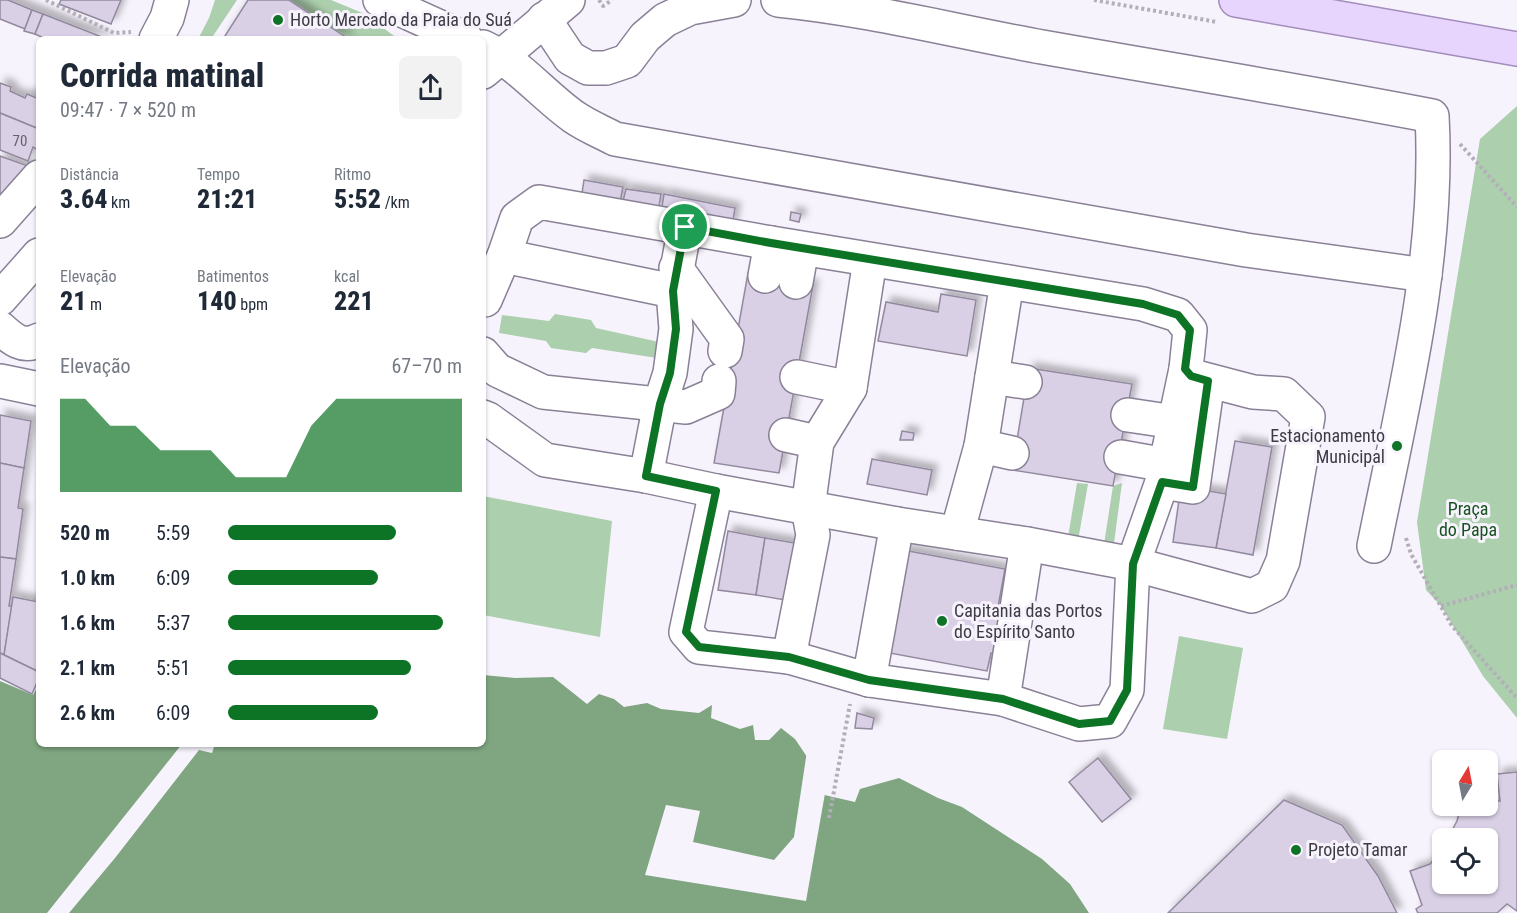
<!DOCTYPE html>
<html lang="pt">
<head>
<meta charset="utf-8">
<style>
	body { margin:0; font-family:"Roboto Condensed",sans-serif; background:#f2f2f3; color:#1f2937; height:100vh; display:flex; flex-direction:column; font-size:22px; white-space:nowrap }
	* { box-sizing:border-box; margin:0 }
	p { font-size:20px; color:#747a83 }
	.icon { flex:none; width:33px; height:33px; fill:none; stroke:currentColor; stroke-width:2; stroke-linecap:round; stroke-linejoin:round }
	.map { position:relative; flex:1; overflow:hidden }
	.side { position:absolute; left:36px; top:36px; width:450px; height:711px; display:flex; flex-direction:column; background:#fff; border-radius:9px; box-shadow:0 2px 4px #0004 }
	.side>* { flex:none }
	.needle { width:39px; rotate:10deg }
	.controls { position:absolute; left:1432px; top:750px; display:grid; gap:12px }
	.controls a { display:grid; place-items:center; width:66px; height:66px; border-radius:9px; background:#fff; box-shadow:0 2px 4px #0004; font-size:30px }
	.pin { position:absolute; display:grid; place-items:center; width:51px; height:51px; color:#fff; margin:-26px; border:3px solid #fff; border-radius:50%; box-shadow:0 2px 6px #0007 }
	.round { display:grid; place-items:center; flex:none; width:63px; height:63px; border-radius:9px; background:#f2f2f3 }
	.headline { display:flex; align-items:center; justify-content:space-between; height:102px; padding:0 24px }
	h1 { font-size:33px; font-weight:800; line-height:45px }
	.figures { display:grid; grid-template-columns:repeat(3,1fr); gap:9px; height:102px; padding:6px 24px }
	.figures div { display:grid; align-content:center }
	.figures b { font-size:26px; font-weight:800 }
	.figures small { font-size:16px; font-weight:400 }
	.figures p { font-size:16px }
	.chart { height:168px; padding:12px 24px }
	.chart p { display:flex; justify-content:space-between }
	.chart svg { width:100%; height:108px; margin-top:6px; fill:#0e7425; opacity:.7 }
	ul { padding:0 24px; list-style:none; font-size:20px }
	li { display:grid; grid-template-columns:96px 72px 1fr; align-items:center; height:45px }
	li i { height:15px; border-radius:8px; background:#0e7425 }
	.map>svg:first-child { display:block }
	.green { fill:#accfad }
	.water { fill:#7fa680 }
	.pier { fill:#f7f3fd }
	.building { fill:#dad0e6; stroke:#92899e; stroke-width:1.5; filter:url(#shadow) }
	.lines { fill:none; stroke-linecap:round; stroke-linejoin:round }
	.minor-casing { stroke:#8a8196; stroke-width:36 }
	.major-casing { stroke:#a28dbc; stroke-width:36 }
	.path { stroke:#b3afb9; stroke-width:4; stroke-dasharray:3 3; stroke-linecap:butt }
	.minor { stroke:#fff; stroke-width:33 }
	.major { stroke:#e8d5fd; stroke-width:33 }
	.route-casing { stroke:#fff; stroke-width:12 }
	.route { stroke:#0e7425; stroke-width:8 }
	.poi-dot { fill:#0e7425; stroke:#f7f3fd; stroke-width:2 }
	.labels { text-anchor:middle; stroke-width:6; stroke-linejoin:round; paint-order:stroke }
	.number-label { font-size:15px; fill:#66606c }
	.poi-label { font-size:18px; fill:#3f3b44; stroke:#f7f3fd; text-anchor:start }
	.park-label { font-size:18px; fill:#185220; stroke:#f7f3fd }
</style>
</head>
<body>
<div class="map">
<svg width="1517" height="913" viewBox="0 0 1517 913">
	<defs>
		<filter id="shadow"><feDropShadow dx="5.5" dy="-5.5" stdDeviation="3" flood-color="#0004"/></filter>
	</defs>
	<rect width="100%" height="100%" fill="#f7f3fd"/>
	<g class="green">
		<path d="M215,0H237L211,39H198L209,18Z"/>
		<path d="M290,0H331L365,14L398,39H350Z"/>
		<path d="M1517,106V718L1483,676L1441,606L1426,590L1417,522L1480,139Z"/>
		<path d="M555,314L591,320L596,328L659,342L657,358L592,348L586,353L551,348L546,341L499,333L502,315L549,321Z"/>
		<path d="M1077,483L1088,484L1076,552L1066,549Z"/>
		<path d="M1122,483L1112,558L1102,557L1113,486Z"/>
		<path d="M483,496L612,521L600,637L483,615Z"/>
		<path d="M1179,636L1243,648L1227,739L1163,729Z"/>
	</g>
	<path class="water" d="M483,675L515,678L553,677L587,704L599,694L614,699L624,707L647,703L661,709L699,713L712,705L711,718L740,729L753,725L755,740H769L781,728L795,739L824,782L820,794L855,802L860,789L899,778L938,798L962,807L1042,859L1070,884L1089,913H0V681L33,695L39,684V744H483Z"/>
	<g class="pier">
		<path d="M182,744H215L212,753L199,750L115,858L69,913H47Z"/>
		<path d="M807,751L827,782L806,901L645,875L666,805L700,811L693,842L774,860L794,837Z"/>
	</g>
	<g class="building">
		<path d="M0,0H8L32,10L25,29L0,19Z"/>
		<path d="M61,0H121L111,24L59,4Z"/>
		<path d="M248,0H289L349,39H223Z"/>
		<path d="M32,10L43,14L35,34L24,31Z"/>
		<path d="M43,14L107,39H46L35,34Z"/>
		<path d="M0,83L11,87L10,91L25,98L27,94L39,99V129L0,113Z"/>
		<path d="M0,113L39,129V147L38,150L33,147L28,161L0,150Z"/>
		<path d="M0,156L31,167L19,182L15,179L0,197Z"/>
		<path d="M584,180L623,187L619,207L581,200Z"/>
		<path d="M626,189L661,194L658,212L622,205Z"/>
		<path d="M664,194L735,208L732,226L661,213Z"/>
		<path d="M791,212L801,214L799,222L790,220Z"/>
		<path d="M748,273L813,285L779,473L714,463Z"/>
		<path d="M941,294L976,300L967,356L878,341L886,302L938,312Z"/>
		<path d="M1029,368L1132,384L1113,486L1012,470Z"/>
		<path d="M0,415L31,421L24,468L0,463Z"/>
		<path d="M902,431L914,433L913,440H900Z"/>
		<path d="M1235,441L1272,447L1253,555L1216,548Z"/>
		<path d="M872,459L932,470L927,495L867,484Z"/>
		<path d="M0,463L24,468L18,508L23,509L16,559L0,557Z"/>
		<path d="M1181,486L1226,494L1216,548L1173,542Z"/>
		<path d="M728,531L765,538L756,595L718,590Z"/>
		<path d="M765,538L795,543L785,600L756,595Z"/>
		<path d="M903,550L1005,569L998,607H1002L993,654L991,653L987,671L884,652Z"/>
		<path d="M0,557L16,559L9,606H12L4,655L0,653Z"/>
		<path d="M13,597L39,602V672L4,655Z"/>
		<path d="M0,653L39,672V678L32,694L0,678Z"/>
		<path d="M857,713L874,718L872,729L855,728Z"/>
		<path d="M1098,758L1131,799L1102,822L1069,782Z"/>
		<path d="M1517,772V911L1507,904L1497,913H1418L1416,909L1422,905L1410,871L1430,864L1443,849V884H1488V838H1448L1457,821L1461,806H1488V801H1500L1497,774Z"/>
		<path d="M1284,800L1342,825L1378,876L1397,913H1168Z"/>
	</g>
	<g class="lines">
		<defs>
			<g id="minor">
				<path d="M380,0L466,39"/>
				<path d="M778,0C868,9 954,31 1042,47C1172,70 1302,91 1432,116C1440,259 1402,406 1374,546"/>
				<path d="M544,19L570,58L588,68H606L627,61L645,37L665,20L690,8L734,0"/>
				<path d="M156,39L167,18L172,0"/>
				<path d="M483,47C518,63 543,95 574,117C587,126 602,132 615,139L1246,250L1425,275"/>
				<path d="M483,72L568,0"/>
				<path d="M0,221L39,177"/>
				<path d="M504,256L673,291"/>
				<path d="M676,268L727,339L725,351"/>
				<path d="M765,276L771,243"/>
				<path d="M796,282L802,249"/>
				<path d="M0,299L39,255"/>
				<path d="M483,300H485L504,256L517,218L539,202L771,243L1143,304L1178,315L1190,330L1186,369L1192,376L1253,392L1284,394L1308,417L1283,561L1272,586L1252,596L1133,564L1027,544L897,524L716,491L646,476L545,460L488,419L483,417"/>
				<path d="M0,328C12,339 23,349 39,340"/>
				<path d="M483,354L497,370L543,392L686,407L718,393L719,381"/>
				<path d="M797,377L850,388"/>
				<path d="M992,377L1025,382"/>
				<path d="M0,381L39,389"/>
				<path d="M1128,415L1175,422"/>
				<path d="M786,435L817,442"/>
				<path d="M981,446L1012,453"/>
				<path d="M1121,457L1166,465"/>
				<path d="M646,476L660,404L670,373L676,329L673,291L685,227"/>
				<path d="M1162,482L1193,487L1208,381"/>
				<path d="M716,491L686,632L699,647L789,657L869,680L1003,699L1079,724L1110,721L1127,690L1133,564L1162,482L1186,369"/>
				<path d="M957,533L981,446L1007,282"/>
				<path d="M789,657L813,535L808,508L817,442L850,388L870,260"/>
				<path d="M869,680L897,524"/>
				<path d="M1003,699L1027,544"/>
			</g>
			<path id="major" d="M1236,0L1517,49"/>
		</defs>
		<use href="#minor" class="minor-casing"/>
		<use href="#major" class="major-casing"/>
		<g class="path">
			<path d="M46,0L114,33L131,32"/>
			<path d="M599,0L603,6L612,0"/>
			<path d="M1094,0L1217,22"/>
			<path d="M1460,144L1517,207"/>
			<path d="M1406,538L1411,554L1452,626L1517,698"/>
			<path d="M1441,606L1517,585"/>
			<path d="M829,818L850,704"/>
		</g>
		<use href="#minor" class="minor"/>
		<use href="#major" class="major"/>
	</g>
	<g class="lines">
		<defs>
			<path id="route" d="M685,227L771,243L1143,304L1178,315L1190,330L1185,369L1191,376L1208,381L1193,487L1162,482L1133,564L1127,690L1110,721L1079,724L1003,699L869,680L789,657L699,647L686,632L716,491L646,476L660,404L670,373L676,329L673,291Z"/>
		</defs>
		<use href="#route" class="route-casing"/>
		<use href="#route" class="route"/>
	</g>
	<g class="poi-dot">
		<circle cx="278" cy="20" r="6"/>
		<circle cx="1397" cy="446" r="6"/>
		<circle cx="942" cy="621" r="6"/>
		<circle cx="1296" cy="850" r="6"/>
	</g>
	<g class="labels">
		<g class="number-label">
			<text x="20" y="146">70</text>
		</g>
		<g class="poi-label">
			<text x="290" y="26">Horto Mercado da Praia do Suá</text>
			<text x="1385" y="442" text-anchor="end">Estacionamento<tspan x="1385" dy="21">Municipal</tspan></text>
			<text x="954" y="617">Capitania das Portos<tspan x="954" dy="21">do Espírito Santo</tspan></text>
			<text x="1308" y="856">Projeto Tamar</text>
		</g>
		<g class="park-label">
			<text x="1468" y="515">Praça<tspan x="1468" dy="21">do Papa</tspan></text>
		</g>
	</g>
</svg>
<div class="controls">
<a><svg class="needle" viewBox="-14 -14 28 28"><path d="M0-13l5 13h-10z" fill="#e53935"/><path d="M0 13l5-13h-10z" fill="#747a83"/></svg></a>
<a><svg class="icon" aria-label="locate" viewBox="0 0 24 24"><circle cx="12" cy="12" r="6"/><path d="M12 2v4M12 18v4M2 12h4M18 12h4"/></svg></a>
</div>
<div class="pin" style="left:685px;top:227px;background:#1e9e55"><svg class="icon" aria-label="arrive" viewBox="0 0 24 24"><path d="M6 21V4h12l-3 4 3 4H6"/></svg></div>
<section class="side">
<div class="headline"><div><h1>Corrida matinal</h1><p>09:47 · 7 × 520 m</p></div><a class="round"><svg class="icon" aria-label="share" viewBox="0 0 24 24"><path d="M12 15V3M7 8l5-5 5 5M5 13v7h14v-7"/></svg></a></div>
<div class="figures">
<div><p>Distância</p><b>3.64<small> km</small></b></div>
<div><p>Tempo</p><b>21:21</b></div>
<div><p>Ritmo</p><b>5:52<small> /km</small></b></div>
</div>
<div class="figures">
<div><p>Elevação</p><b>21<small> m</small></b></div>
<div><p>Batimentos</p><b>140<small> bpm</small></b></div>
<div><p>kcal</p><b>221</b></div>
</div>
<div class="chart"><p><span>Elevação</span>67–70 m</p>
<svg viewBox="0 0 160 44" preserveAspectRatio="none"><path d="M0 44V6L10 6L20 17L30 17L40 27L50 27L60 27L70 38L80 38L90 38L100 17L110 6L120 6L130 6L140 6L150 6L160 6V44z"/></svg>
</div>
<ul>
<li><b>520 m</b>5:59<i style="width:72%"></i></li>
<li><b>1.0 km</b>6:09<i style="width:64%"></i></li>
<li><b>1.6 km</b>5:37<i style="width:92%"></i></li>
<li><b>2.1 km</b>5:51<i style="width:78%"></i></li>
<li><b>2.6 km</b>6:09<i style="width:64%"></i></li>
</ul>
</section>
</div>
</body>
</html>
